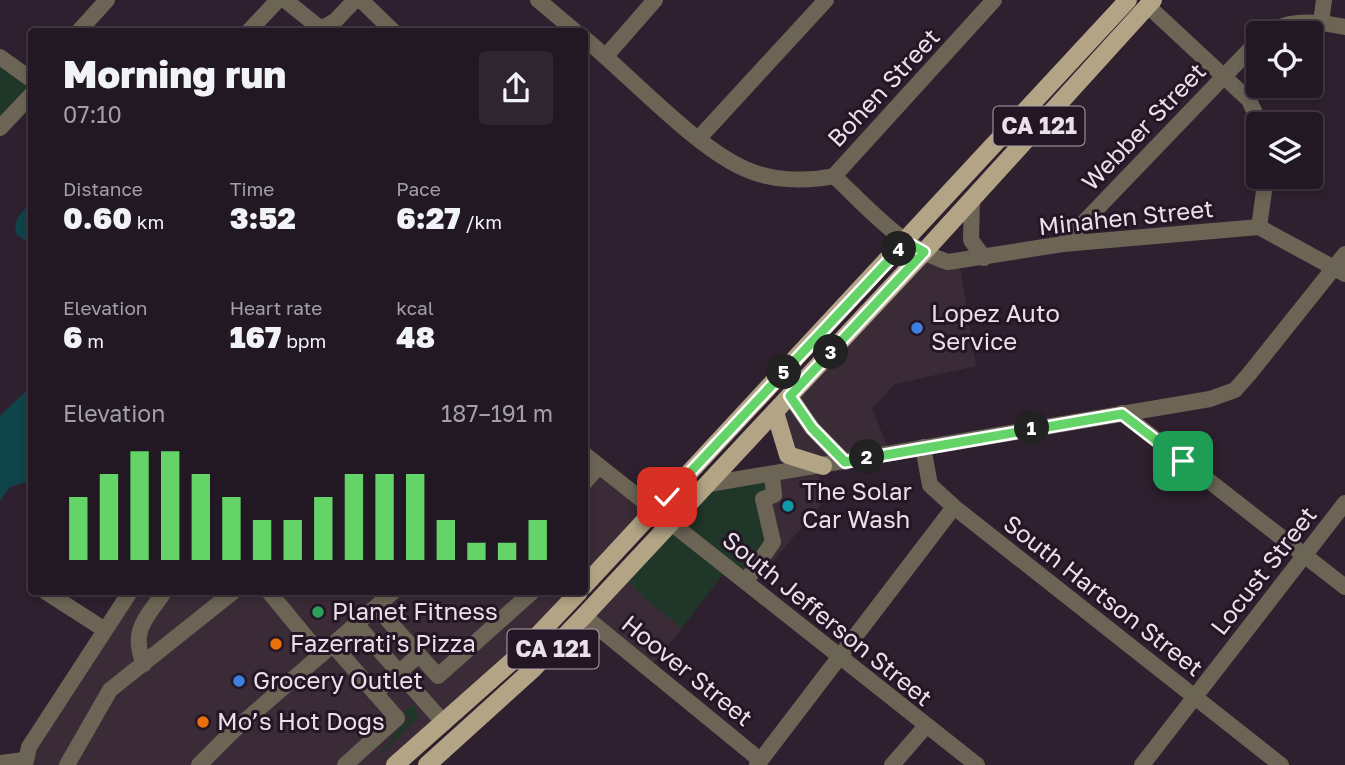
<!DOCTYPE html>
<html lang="en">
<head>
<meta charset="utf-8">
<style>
	body { margin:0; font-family:"Golos Text",sans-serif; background:#2e2530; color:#f1f3f6; height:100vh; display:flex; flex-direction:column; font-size:26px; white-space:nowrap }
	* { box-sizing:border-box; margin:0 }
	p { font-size:23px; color:#a2a0a6 }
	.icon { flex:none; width:38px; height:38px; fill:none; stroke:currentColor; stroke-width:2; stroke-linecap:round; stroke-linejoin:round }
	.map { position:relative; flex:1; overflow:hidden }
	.panel { position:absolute; left:28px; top:28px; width:560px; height:567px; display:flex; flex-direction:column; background:#221823; border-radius:7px; box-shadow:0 4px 10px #0003,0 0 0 2px #3f3741 }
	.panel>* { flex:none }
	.fabs { position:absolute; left:1246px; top:21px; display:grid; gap:14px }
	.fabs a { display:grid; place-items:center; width:77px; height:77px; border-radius:7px; background:#221823; box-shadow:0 4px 10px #0003,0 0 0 2px #3f3741; font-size:35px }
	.pin { position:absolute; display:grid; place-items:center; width:60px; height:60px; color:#fff; margin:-30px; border-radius:14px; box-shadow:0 4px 10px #0006 }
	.km { position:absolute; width:35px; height:35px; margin:-18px; border-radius:50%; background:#222; color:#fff; font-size:19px; line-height:35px; text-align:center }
	.round { display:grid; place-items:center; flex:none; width:74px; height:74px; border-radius:7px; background:#2e2530 }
	.headline { display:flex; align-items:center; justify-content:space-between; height:119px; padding:0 35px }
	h1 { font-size:38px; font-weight:800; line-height:52px }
	.figures { display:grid; grid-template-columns:repeat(3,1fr); gap:10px; height:119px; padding:7px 35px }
	.figures div { display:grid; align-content:center }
	.figures b { font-size:30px; font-weight:800 }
	.figures small { font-size:19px; font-weight:400 }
	.figures p { font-size:19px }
	.chart { height:196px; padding:14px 35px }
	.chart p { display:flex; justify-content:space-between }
	.chart svg { width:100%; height:126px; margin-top:7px; stroke:#64d468; stroke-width:6 }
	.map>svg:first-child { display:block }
	.commercial { fill:#3a2b37 }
	.green { fill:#1f3628 }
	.water { fill:#0f444a }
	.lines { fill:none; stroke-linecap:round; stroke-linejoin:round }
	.minor { stroke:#6c6556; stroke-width:16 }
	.major { stroke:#b3a485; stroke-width:18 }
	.route-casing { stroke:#fff; stroke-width:14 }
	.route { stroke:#64d468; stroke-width:9 }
	.shop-dot { fill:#3f7fe0; stroke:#241625; stroke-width:2.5 }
	.culture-dot { fill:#0f9aa8; stroke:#241625; stroke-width:2.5 }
	.leisure-dot { fill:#2e9e5b; stroke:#241625; stroke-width:2.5 }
	.food-dot { fill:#e8710a; stroke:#241625; stroke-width:2.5 }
	.labels { text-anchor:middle; stroke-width:6; stroke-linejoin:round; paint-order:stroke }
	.shield { fill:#241625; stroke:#afa3af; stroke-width:2 }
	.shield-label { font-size:23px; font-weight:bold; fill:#eae0ea }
	.street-label { font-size:24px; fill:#eae0ea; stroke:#241625 }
	.poi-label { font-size:24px; fill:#eae0ea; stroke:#241625; text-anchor:start }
</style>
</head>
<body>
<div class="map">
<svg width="1345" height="765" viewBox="0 0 1345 765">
	<rect width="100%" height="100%" fill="#2e202f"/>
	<g class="commercial">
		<path d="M924,252L959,261L976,366L895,384L872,408L890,453L798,460L775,412Z"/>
		<path d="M584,454L654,511L584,586Z"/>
		<path d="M819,467L820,506L752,586L763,499L772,476Z"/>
		<path d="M623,575L682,628L649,669L584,616Z"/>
		<path d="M130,592H579L395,765H25Z"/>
	</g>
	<g class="green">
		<path d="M0,57L32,80L31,94L0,127Z"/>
		<path d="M772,476L763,499L773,542L746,581L728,568L682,628L644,598L623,575L709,484Z"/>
		<path d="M414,704L418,718L382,753L380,751L393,739L391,736L409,720L403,712Z"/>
	</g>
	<g class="water">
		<path d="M31,203V244L17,235C12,220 21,213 31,203Z"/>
		<path d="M31,386V480L10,487L0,501V416Z"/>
	</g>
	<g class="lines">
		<g class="minor">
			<path d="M285,0L321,29L335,21L355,0"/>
			<path d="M361,0L394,32"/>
			<path d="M538,0L576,32"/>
			<path d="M1148,6L1249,100L1260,124"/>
			<path d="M1321,22L1324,0"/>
			<path d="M78,32L107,0"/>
			<path d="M248,32L278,0"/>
			<path d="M1269,33C1289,18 1322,22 1345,27"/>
			<path d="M584,38C630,76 692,144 743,168C770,181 806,182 834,176C868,208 902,248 948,262L1063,244L1259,227L1345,274"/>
			<path d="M606,56L655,0"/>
			<path d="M0,57L32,80"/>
			<path d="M0,128L32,94"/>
			<path d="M699,138L826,0"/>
			<path d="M834,176L994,0"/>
			<path d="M972,199L971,240L984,258"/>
			<path d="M1259,227L1266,177"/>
			<path d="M1063,244L1258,41"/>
			<path d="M790,396L812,428L845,462"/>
			<path d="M1122,413L1345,587"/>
			<path d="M923,447L930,485L954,507L1281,765"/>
			<path d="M584,454L977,765"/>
			<path d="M584,483L599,466"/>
			<path d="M709,484L1210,399L1235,390L1250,373L1345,254"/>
			<path d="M746,581L773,542L763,499L774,495L772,476"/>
			<path d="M46,592L105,630"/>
			<path d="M269,592L321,655"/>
			<path d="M377,608L438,676L532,592"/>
			<path d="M584,616L760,760"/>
			<path d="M357,625L444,723"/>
			<path d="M333,645L397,718L345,765"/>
			<path d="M144,664C130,630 146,619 164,592"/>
			<path d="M375,693L419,655"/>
			<path d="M0,763L24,760"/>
			<path d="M25,765L29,747L130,592"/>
			<path d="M67,765L110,690L233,592"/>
			<path d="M199,765L231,733L393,592"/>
			<path d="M757,765L954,507"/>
			<path d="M892,765L926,726"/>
			<path d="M1142,765L1345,503"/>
		</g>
		<g class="major">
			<path d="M775,412L788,455L823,466"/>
			<path d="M584,586L1128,0"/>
			<path d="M395,765L519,655L579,592"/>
			<path d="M427,765L533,669L584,616L924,252L1153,0"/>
		</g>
	</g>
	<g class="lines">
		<defs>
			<path id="route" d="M667,497L906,242L924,252L790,396L812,428L845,462L1122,414L1183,461"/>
		</defs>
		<use href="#route" class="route-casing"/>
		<use href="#route" class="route"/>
	</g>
	<g class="shop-dot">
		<circle cx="917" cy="328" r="7"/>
		<circle cx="239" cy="681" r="7"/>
	</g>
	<circle class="culture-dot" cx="788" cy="506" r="7"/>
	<circle class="leisure-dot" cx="318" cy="612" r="7"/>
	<g class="food-dot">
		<circle cx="276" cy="644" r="7"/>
		<circle cx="203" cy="722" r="7"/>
	</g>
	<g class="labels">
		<g class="shield">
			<rect x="993.5" y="106.5" width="91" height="39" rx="5"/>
			<rect x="507.5" y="629.5" width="91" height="39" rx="5"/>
		</g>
		<g class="shield-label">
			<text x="1039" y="134">CA 121</text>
			<text x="553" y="657">CA 121</text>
		</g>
		<g class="street-label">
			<text transform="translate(884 88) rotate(-47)" y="8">Bohen Street</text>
			<text transform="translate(1144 127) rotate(-46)" y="8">Webber Street</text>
			<text transform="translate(1126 218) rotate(-6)" y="8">Minahen Street</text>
			<text transform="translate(1264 571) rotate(-52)" y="8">Locust Street</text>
			<text transform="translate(1103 596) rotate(38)" y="8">South Hartson Street</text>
			<text transform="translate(827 619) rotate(39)" y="8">South Jefferson Street</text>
			<text transform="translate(687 671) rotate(39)" y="8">Hoover Street</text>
		</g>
		<g class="poi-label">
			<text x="931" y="322">Lopez Auto<tspan x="931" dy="28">Service</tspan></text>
			<text x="802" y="500">The Solar<tspan x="802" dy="28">Car Wash</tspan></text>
			<text x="332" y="620">Planet Fitness</text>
			<text x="290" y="652">Fazerrati's Pizza</text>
			<text x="253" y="689">Grocery Outlet</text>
			<text x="217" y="730">Mo’s Hot Dogs</text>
		</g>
	</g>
</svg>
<div class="fabs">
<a><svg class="icon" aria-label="locate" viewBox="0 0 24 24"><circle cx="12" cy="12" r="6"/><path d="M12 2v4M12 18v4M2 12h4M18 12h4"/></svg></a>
<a><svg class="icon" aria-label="layers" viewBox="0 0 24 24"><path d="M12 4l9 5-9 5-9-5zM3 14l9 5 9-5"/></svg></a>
</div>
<div class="pin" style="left:1183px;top:461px;background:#1e9e55"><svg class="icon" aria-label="arrive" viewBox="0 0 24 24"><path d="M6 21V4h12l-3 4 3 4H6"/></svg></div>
<div class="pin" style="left:667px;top:497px;background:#d93025"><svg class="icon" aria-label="check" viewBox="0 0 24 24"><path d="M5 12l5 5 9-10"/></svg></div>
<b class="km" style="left:1032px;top:428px">1</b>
<b class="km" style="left:867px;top:457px">2</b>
<b class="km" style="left:831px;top:352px">3</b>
<b class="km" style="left:899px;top:249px">4</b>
<b class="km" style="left:784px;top:372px">5</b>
<section class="panel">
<div class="headline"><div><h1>Morning run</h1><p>07:10</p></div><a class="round"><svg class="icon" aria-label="share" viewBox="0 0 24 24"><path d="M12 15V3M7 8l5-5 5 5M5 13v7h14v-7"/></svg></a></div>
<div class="figures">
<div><p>Distance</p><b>0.60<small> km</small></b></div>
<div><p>Time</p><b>3:52</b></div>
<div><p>Pace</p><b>6:27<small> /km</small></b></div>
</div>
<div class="figures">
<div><p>Elevation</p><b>6<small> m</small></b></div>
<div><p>Heart rate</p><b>167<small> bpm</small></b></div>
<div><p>kcal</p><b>48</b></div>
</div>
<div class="chart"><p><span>Elevation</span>187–191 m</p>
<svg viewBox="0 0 160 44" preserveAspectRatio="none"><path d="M5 44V22M15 44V14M25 44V6M35 44V6M45 44V14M55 44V22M65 44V30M75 44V30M85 44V22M95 44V14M105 44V14M115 44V14M125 44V30M135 44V38M145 44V38M155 44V30"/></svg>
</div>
</section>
</div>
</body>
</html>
